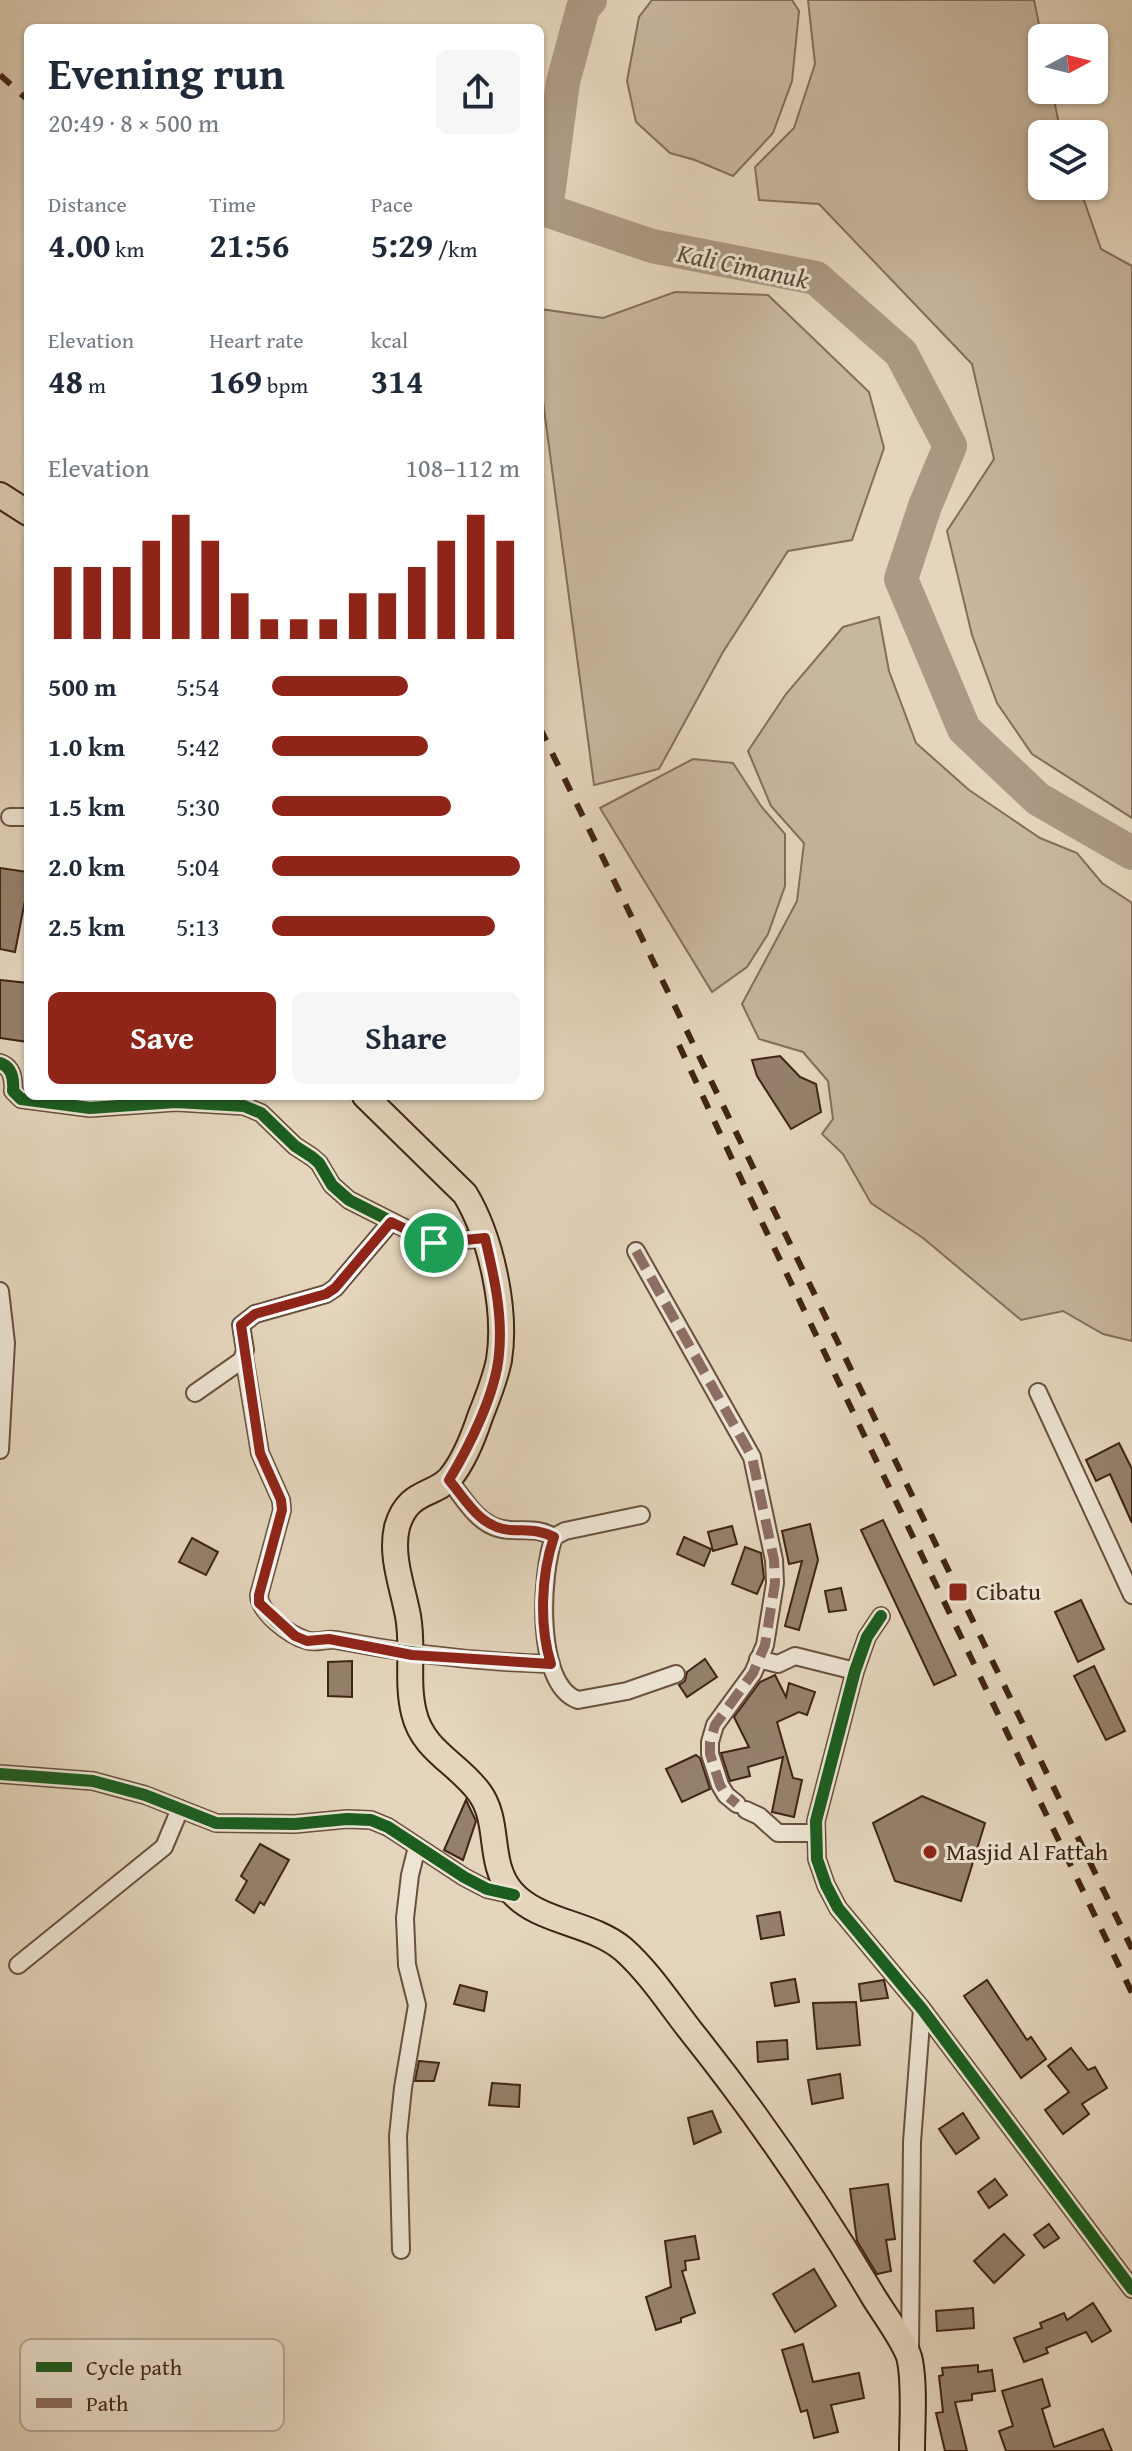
<!DOCTYPE html>
<html lang="en">
<head>
<meta charset="utf-8">
<style>
	body { margin:0; font-family:"Gentium Book Plus",serif; background:#f6f6f7; color:#1f2937; height:100vh; display:flex; flex-direction:column; font-size:30px; white-space:nowrap }
	* { box-sizing:border-box; margin:0 }
	p { font-size:26px; color:#747a83 }
	.icon { flex:none; width:44px; height:44px; fill:none; stroke:currentColor; stroke-width:2; stroke-linecap:round; stroke-linejoin:round }
	.map { position:relative; flex:1; overflow:hidden }
	.details { position:absolute; left:24px; top:24px; width:520px; height:1076px; display:flex; flex-direction:column; background:#fff; border-radius:12px; box-shadow:0 2px 6px #0004 }
	.details>* { flex:none }
	.needle { width:52px; rotate:83deg }
	.controls { position:absolute; left:1028px; top:24px; display:grid; gap:16px }
	.controls a { display:grid; place-items:center; width:80px; height:80px; border-radius:12px; background:#fff; box-shadow:0 2px 6px #0004; font-size:40px }
	.pin { position:absolute; display:grid; place-items:center; width:68px; height:68px; color:#fff; margin:-34px; border:4px solid #fff; border-radius:50%; box-shadow:0 2px 8px #0007 }
	.round { display:grid; place-items:center; flex:none; width:84px; height:84px; border-radius:12px; background:#f6f6f7 }
	.summary { display:flex; align-items:center; justify-content:space-between; height:136px; padding:0 24px }
	h1 { font-size:44px; font-weight:700; line-height:60px }
	.metrics { display:grid; grid-template-columns:repeat(3,1fr); gap:12px; height:136px; padding:8px 24px }
	.metrics div { display:grid; align-content:center }
	.metrics b { font-size:34px; font-weight:700 }
	.metrics small { font-size:22px; font-weight:400 }
	.metrics p { font-size:22px }
	.chart { height:224px; padding:16px 24px }
	.chart p { display:flex; justify-content:space-between }
	.chart svg { width:100%; height:144px; margin-top:8px; stroke:#8f2418; stroke-width:6 }
	.button { display:flex; gap:16px; margin-top:auto; padding:16px 24px }
	.button a { flex:1; height:92px; border-radius:12px; background:#8f2418; color:#fff; font-size:32px; font-weight:700; line-height:92px; text-align:center }
	.button a+a { background:#f6f6f7; color:#1f2937 }
	ul { padding:0 24px; list-style:none; font-size:26px }
	li { display:grid; grid-template-columns:128px 96px 1fr; align-items:center; height:60px }
	li i { height:20px; border-radius:10px; background:#8f2418 }
	.map>svg:first-child { display:block }
	.green { fill:#c8b79f; stroke:#846e5a; stroke-width:2 }
	.lines { fill:none; stroke-linecap:round; stroke-linejoin:round }
	.river { stroke:#ac9983; stroke-width:34 }
	.building { fill:#95806b; stroke:#402414; stroke-width:2 }
	.street-casing { stroke:#69503e; stroke-width:20 }
	.primary-casing { stroke:#402414; stroke-width:28 }
	.street { stroke:#ede4d3; stroke-width:16 }
	.primary { stroke:#e4d5bc; stroke-width:24 }
	.rail { stroke:#402414; stroke-width:6; stroke-dasharray:14 14; stroke-linecap:butt }
	.quiet { stroke:#8d6e63; stroke-width:10; stroke-dasharray:20 10; stroke-linecap:butt }
	.cycleway-casing { stroke:#ede4d3; stroke-width:17 }
	.cycleway { stroke:#1b5e20; stroke-width:12 }
	.route-casing { stroke:#fff; stroke-width:16 }
	.route { stroke:#8f2418; stroke-width:10 }
	.poi-dot { fill:#8f2418; stroke:#ede4d3; stroke-width:3 }
	.labels { text-anchor:middle; stroke-width:6; stroke-linejoin:round; paint-order:stroke }
	.poi-label { font-size:24px; fill:#402414; stroke:#ede4d3; text-anchor:start }
	.water-label { font-size:26px; font-style:italic; fill:#604735; stroke:#ede4d3 }
	.key { fill:#ede4d3; stroke:#b9aa9a; stroke-width:2 }
	.key-label { font-size:22px; fill:#402414 }
</style>
</head>
<body>
<div class="map">
<svg width="1132" height="2451" viewBox="0 0 1132 2451">
	<rect width="100%" height="100%" fill="#e4d5bc"/>
	<filter id="stains"><feTurbulence type="fractalNoise" baseFrequency=".0025" numOctaves="4"/><feColorMatrix values="0 0 0 0 .2 0 0 0 0 .09 0 0 0 0 .02 0 0 0 .5 -.17"/></filter>
	<radialGradient id="worn" r=".72"><stop offset=".6" stop-color="#630" stop-opacity="0"/><stop offset="1" stop-color="#630" stop-opacity=".3"/></radialGradient>
	<g class="green">
		<path d="M652,0H792L799,11L792,81L773,133L733,176L695,160L670,153L636,122L627,81L639,17Z"/>
		<path d="M808,0H1034L1042,39V90H1052L1061,134H1042V186H1079L1101,249L1132,266V818L1032,754L997,703L972,635L947,531L994,459L972,364L819,204L759,200L755,167L794,128L815,64Z"/>
		<path d="M675,292L768,295L869,392L884,448L852,540L788,551L723,652L659,769L594,785L540,379V309L603,318Z"/>
		<path d="M879,617L889,671L916,743L969,790L1040,838L1077,853L1102,883L1132,903V1341L1103,1334L1063,1311L1021,1320L923,1238L871,1203L843,1154L822,1134L833,1119L828,1081L803,1052L759,1039L742,1004L797,901L804,843L771,806L748,751L786,694L843,627Z"/>
		<path d="M693,759L733,763L761,806L785,834V886L768,934L747,967L712,992L600,808Z"/>
	</g>
	<g class="lines">
		<path class="river" d="M590,0L583,8L563,82L546,210L652,246L816,278L901,353L950,446L925,506L901,579L964,729L1038,799L1132,853"/>
	</g>
	<g class="building">
		<path d="M0,868L28,872V885L15,952L0,949Z"/>
		<path d="M0,980L28,983V1042L0,1038Z"/>
		<path d="M780,1056L800,1077L816,1084L821,1112L791,1129L757,1076L752,1060Z"/>
		<path d="M1119,1443L1132,1469V1523L1110,1474L1096,1481L1086,1460Z"/>
		<path d="M883,1520L956,1675L934,1685L861,1530Z"/>
		<path d="M810,1524L818,1560L799,1630L785,1626L802,1561L789,1564L782,1531Z"/>
		<path d="M732,1526L737,1544L713,1551L708,1532Z"/>
		<path d="M684,1537L711,1549L704,1566L677,1554Z"/>
		<path d="M192,1538L218,1552L206,1575L179,1562Z"/>
		<path d="M745,1547L761,1553L764,1578L757,1594L732,1584Z"/>
		<path d="M841,1588L846,1610L829,1612L825,1591Z"/>
		<path d="M1081,1600L1104,1649L1078,1662L1055,1612Z"/>
		<path d="M705,1659L717,1677L687,1697L679,1685L685,1681L687,1672Z"/>
		<path d="M352,1661V1697L328,1696V1662Z"/>
		<path d="M1094,1666L1125,1731L1106,1740L1074,1676Z"/>
		<path d="M775,1675L786,1697L789,1683L815,1692L807,1715L799,1712L777,1722L793,1778L802,1780L794,1817L772,1812L783,1757L748,1767L750,1776L730,1781L721,1753L749,1747L734,1717L760,1682Z"/>
		<path d="M696,1755L700,1758L710,1789L682,1802L666,1769Z"/>
		<path d="M922,1796L985,1823L961,1901L895,1881L873,1823Z"/>
		<path d="M466,1800L476,1821L463,1860L444,1850Z"/>
		<path d="M260,1844L289,1860L264,1905L260,1902L254,1913L236,1900L247,1881L241,1876Z"/>
		<path d="M780,1912L784,1935L761,1939L757,1916Z"/>
		<path d="M795,1979L799,2002L775,2006L771,1983Z"/>
		<path d="M884,1980L888,1998L861,2001L859,1984Z"/>
		<path d="M987,1980L1027,2040L1031,2037L1046,2059L1021,2078L964,1996Z"/>
		<path d="M460,1985L487,1992L484,2011L454,2004Z"/>
		<path d="M856,2002L860,2045L817,2049L813,2003Z"/>
		<path d="M787,2040L788,2059L758,2062L757,2042Z"/>
		<path d="M1071,2048L1088,2070L1095,2067L1107,2088L1082,2104L1089,2114L1063,2134L1045,2110L1069,2092L1048,2066Z"/>
		<path d="M419,2061L439,2063L434,2081H415Z"/>
		<path d="M840,2074L843,2098L812,2104L808,2080Z"/>
		<path d="M492,2083L520,2085L519,2107L489,2105Z"/>
		<path d="M712,2111L721,2132L694,2144L688,2118Z"/>
		<path d="M963,2113L979,2138L956,2154L939,2129Z"/>
		<path d="M995,2179L1007,2195L989,2208L978,2192Z"/>
		<path d="M888,2184L895,2239L886,2240L891,2271L877,2274L857,2241L850,2189Z"/>
		<path d="M1049,2224L1059,2238L1044,2248L1034,2235Z"/>
		<path d="M1004,2234L1024,2255L994,2283L974,2261Z"/>
		<path d="M695,2236L699,2259L685,2261L686,2270L682,2271L695,2313L681,2318V2322L656,2330L646,2297L671,2287L665,2241Z"/>
		<path d="M814,2269L836,2306L795,2332L773,2294Z"/>
		<path d="M1093,2303L1111,2331L1092,2342L1086,2332L1046,2348L1048,2353L1024,2362L1014,2338L1042,2328L1040,2323L1064,2313L1067,2320Z"/>
		<path d="M973,2308L974,2328L937,2331L936,2311Z"/>
		<path d="M803,2344L813,2382L859,2373L864,2398L831,2405L838,2432L814,2438L807,2410L801,2412L782,2350Z"/>
		<path d="M978,2365V2372L992,2370L995,2391L972,2394V2400L955,2402L967,2451H945L936,2413L943,2412L939,2376L943,2375L942,2368Z"/>
		<path d="M1042,2379L1050,2406L1042,2409L1054,2447L1103,2429L1112,2451H1006L999,2431L1013,2426L1002,2391Z"/>
	</g>
	<g class="lines">
		<defs>
			<g id="street">
				<path d="M10,817H28"/>
				<path d="M0,1063C12,1067 14,1079 13,1091L21,1099L90,1108L176,1102L244,1106L261,1113L295,1146L312,1157L319,1163L332,1185L349,1200L434,1243L485,1238"/>
				<path d="M636,1251L752,1457L774,1560L775,1583L765,1645L753,1673L715,1725L710,1742V1754L720,1785L726,1795L737,1804"/>
				<path d="M0,1291L6,1343L0,1450"/>
				<path d="M244,1356L260,1453L281,1500L282,1510L259,1595C259,1612 289,1635 306,1640C316,1644 325,1638 336,1640C408,1654 477,1662 551,1664"/>
				<path d="M1038,1392L1132,1595"/>
				<path d="M195,1393L242,1360L245,1350L241,1325L255,1314L326,1294L335,1288L391,1222"/>
				<path d="M449,1480C463,1497 476,1522 498,1528C519,1534 533,1525 554,1537"/>
				<path d="M641,1515L565,1531L554,1537C541,1572 534,1685 578,1700L627,1691L676,1674"/>
				<path d="M881,1616L867,1637L855,1671L816,1821L817,1859L826,1885L838,1908L922,2009L1132,2289"/>
				<path d="M758,1659L778,1664L795,1656L855,1671"/>
				<path d="M0,1774L93,1781L145,1795L216,1823L295,1824L347,1819L371,1820L388,1827L464,1877L487,1889L514,1895"/>
				<path d="M746,1810L759,1816L778,1833H815"/>
				<path d="M18,1965L164,1847L180,1809"/>
				<path d="M401,2250L398,2136L403,2088L417,2005L407,1965L405,1918L410,1875L417,1847"/>
				<path d="M910,2351L912,2142L922,2009"/>
			</g>
			<g id="primary">
				<path d="M0,495L28,513"/>
				<path d="M365,1096L465,1194C491,1237 507,1310 499,1360C495,1380 487,1399 480,1417C473,1438 464,1461 450,1478C433,1497 408,1489 397,1527C390,1556 403,1588 408,1616C414,1648 406,1681 414,1713C423,1751 458,1763 479,1792C501,1821 487,1863 511,1891C538,1923 591,1922 623,1949C649,1972 669,2003 690,2030C757,2114 818,2203 873,2296C882,2311 908,2346 910,2361C915,2387 912,2424 912,2451"/>
			</g>
		</defs>
		<use href="#street" class="street-casing"/>
		<use href="#primary" class="primary-casing"/>
		<use href="#street" class="street"/>
		<use href="#primary" class="primary"/>
		<g class="rail">
			<path d="M0,75L28,100"/>
			<path d="M540,728L1132,1949"/>
			<path d="M679,1045L744,1185L1132,1993"/>
		</g>
		<path class="quiet" d="M636,1251L752,1457L774,1560L775,1583L765,1645L753,1673L715,1725L710,1742V1754L720,1785L726,1795L737,1804"/>
		<defs>
			<g id="cycleway">
				<path d="M0,1063C12,1067 14,1079 13,1091L21,1099L90,1108L176,1102L244,1106L261,1113L295,1146L312,1157L319,1163L332,1185L349,1200L434,1243L485,1238"/>
				<path d="M244,1356L260,1453L281,1500L282,1510L259,1595C259,1612 289,1635 306,1640C316,1644 325,1638 336,1640C408,1654 477,1662 551,1664"/>
				<path d="M881,1616L867,1637L855,1671L816,1821L817,1859L826,1885L838,1908L922,2009L1132,2289"/>
				<path d="M0,1774L93,1781L145,1795L216,1823L295,1824L347,1819L371,1820L388,1827L464,1877L487,1889L514,1895"/>
			</g>
		</defs>
		<use href="#cycleway" class="cycleway-casing"/>
		<use href="#cycleway" class="cycleway"/>
	</g>
	<g class="lines">
		<defs>
			<path id="route" d="M391,1222L434,1243L485,1238C494,1276 503,1315 499,1354C496,1393 469,1447 449,1480C467,1501 480,1528 511,1530C528,1531 538,1529 554,1537C541,1575 539,1626 551,1664L412,1655L329,1639L307,1641L295,1636L259,1603V1595L282,1510L281,1500L260,1453L241,1325L255,1314L326,1294L335,1288Z"/>
		</defs>
		<use href="#route" class="route-casing"/>
		<use href="#route" class="route"/>
	</g>
	<g class="poi-dot">
		<rect x="948" y="1582" width="20" height="20" rx="4"/>
		<circle cx="930" cy="1852" r="8"/>
	</g>
	<g class="labels">
		<g class="poi-label">
			<text x="976" y="1600">Cibatu</text>
			<text x="946" y="1860">Masjid Al Fattah</text>
		</g>
		<g class="water-label">
			<text transform="translate(743 266) rotate(12)" y="9">Kali Cimanuk</text>
		</g>
	</g>
	<rect x="20" y="2339" width="264" height="92" rx="12" class="key"/>
	<rect x="36" y="2362" width="36" height="10" fill="#1b5e20"/>
	<rect x="36" y="2398" width="36" height="10" fill="#8d6e63"/>
	<g class="key-label">
		<text x="86" y="2375">Cycle path</text>
		<text x="86" y="2411">Path</text>
	</g>
	<rect width="100%" height="100%" filter="url(#stains)"/>
	<rect width="100%" height="100%" fill="url(#worn)"/>
</svg>
<div class="controls">
<a><svg class="needle" viewBox="-14 -14 28 28"><path d="M0-13l5 13h-10z" fill="#e53935"/><path d="M0 13l5-13h-10z" fill="#747a83"/></svg></a>
<a><svg class="icon" aria-label="layers" viewBox="0 0 24 24"><path d="M12 4l9 5-9 5-9-5zM3 14l9 5 9-5"/></svg></a>
</div>
<div class="pin" style="left:434px;top:1243px;background:#1e9e55"><svg class="icon" aria-label="arrive" viewBox="0 0 24 24"><path d="M6 21V4h12l-3 4 3 4H6"/></svg></div>
<section class="details">
<div class="summary"><div><h1>Evening run</h1><p>20:49 · 8 × 500 m</p></div><a class="round"><svg class="icon" aria-label="share" viewBox="0 0 24 24"><path d="M12 15V3M7 8l5-5 5 5M5 13v7h14v-7"/></svg></a></div>
<div class="metrics">
<div><p>Distance</p><b>4.00<small> km</small></b></div>
<div><p>Time</p><b>21:56</b></div>
<div><p>Pace</p><b>5:29<small> /km</small></b></div>
</div>
<div class="metrics">
<div><p>Elevation</p><b>48<small> m</small></b></div>
<div><p>Heart rate</p><b>169<small> bpm</small></b></div>
<div><p>kcal</p><b>314</b></div>
</div>
<div class="chart"><p><span>Elevation</span>108–112 m</p>
<svg viewBox="0 0 160 44" preserveAspectRatio="none"><path d="M5 44V22M15 44V22M25 44V22M35 44V14M45 44V6M55 44V14M65 44V30M75 44V38M85 44V38M95 44V38M105 44V30M115 44V30M125 44V22M135 44V14M145 44V6M155 44V14"/></svg>
</div>
<ul>
<li><b>500 m</b>5:54<i style="width:55%"></i></li>
<li><b>1.0 km</b>5:42<i style="width:63%"></i></li>
<li><b>1.5 km</b>5:30<i style="width:72%"></i></li>
<li><b>2.0 km</b>5:04<i style="width:100%"></i></li>
<li><b>2.5 km</b>5:13<i style="width:90%"></i></li>
</ul>
<div class="button"><a>Save</a><a>Share</a></div>
</section>
</div>
</body>
</html>
